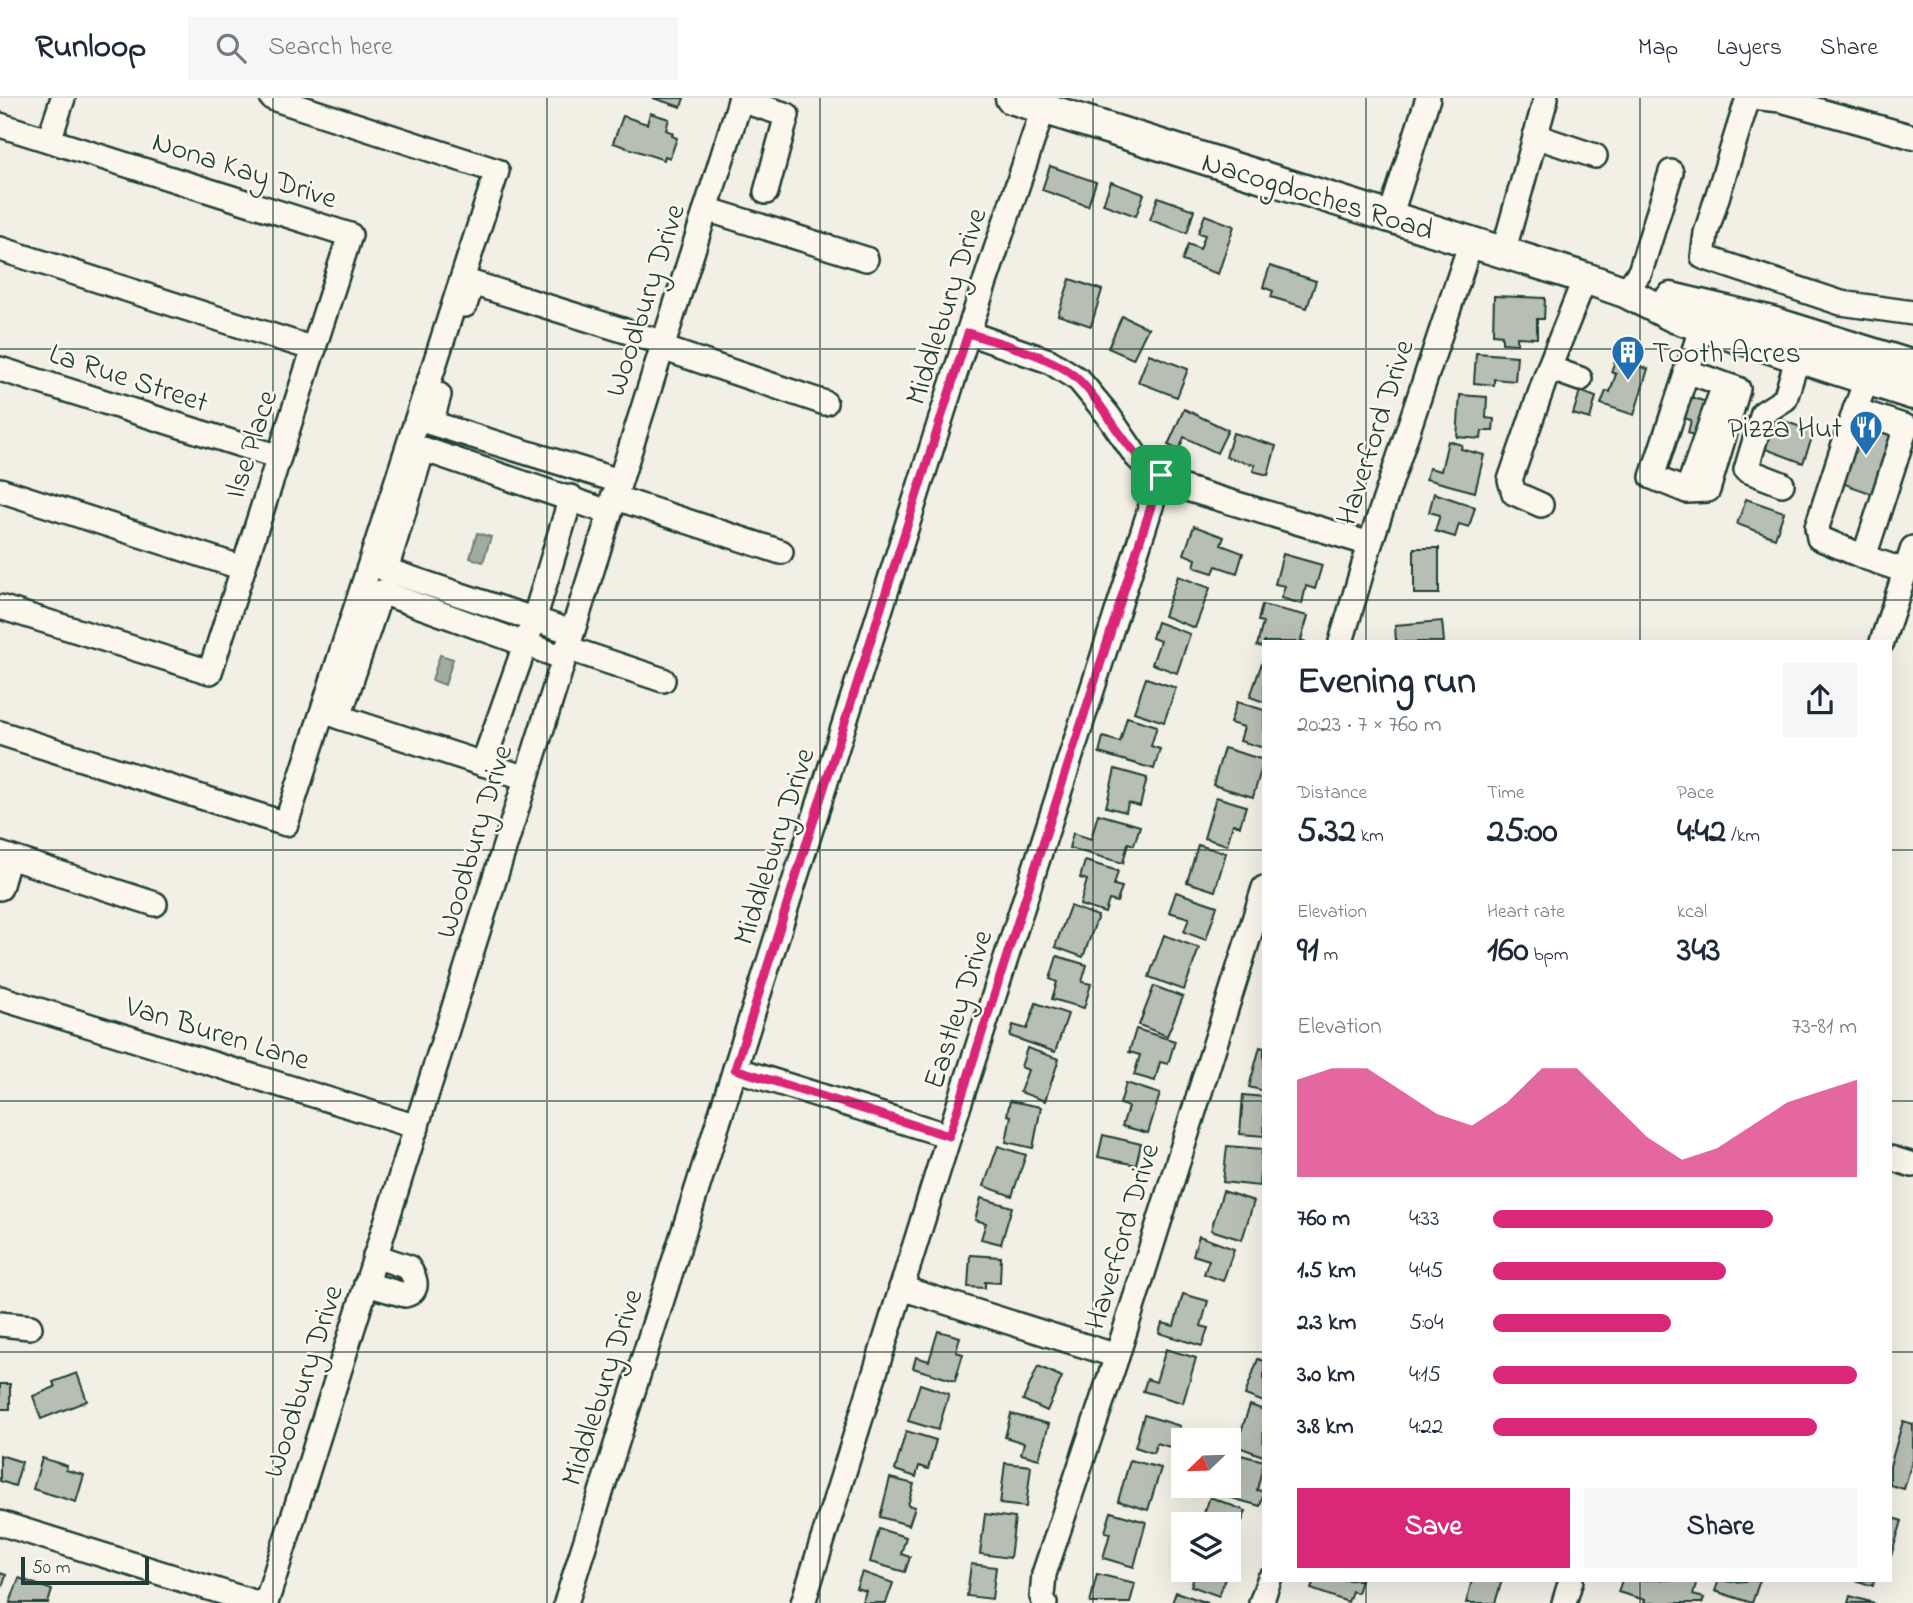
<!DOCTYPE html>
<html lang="en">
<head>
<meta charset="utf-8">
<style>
	body { margin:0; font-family:"Indie Flower",sans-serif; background:#f6f6f7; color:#1f2937; height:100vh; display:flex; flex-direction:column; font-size:26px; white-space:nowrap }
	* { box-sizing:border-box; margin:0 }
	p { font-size:23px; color:#747a83 }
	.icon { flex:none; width:38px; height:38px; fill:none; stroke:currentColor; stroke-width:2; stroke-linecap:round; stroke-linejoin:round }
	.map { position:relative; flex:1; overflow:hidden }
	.details { position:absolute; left:1262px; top:542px; width:630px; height:942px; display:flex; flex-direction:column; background:#fff; border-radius:0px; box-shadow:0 7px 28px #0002 }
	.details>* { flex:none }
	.needle { width:46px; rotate:247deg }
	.tools { position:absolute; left:1171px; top:1330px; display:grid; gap:14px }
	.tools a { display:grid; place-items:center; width:70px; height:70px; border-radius:0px; background:#fff; box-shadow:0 7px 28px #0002; font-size:35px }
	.scale { position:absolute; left:21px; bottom:18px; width:128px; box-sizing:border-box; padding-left:7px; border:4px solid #1f3d34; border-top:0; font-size:19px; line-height:24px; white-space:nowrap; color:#1f3d34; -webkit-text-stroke:5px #fbf7ec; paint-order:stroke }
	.pin { position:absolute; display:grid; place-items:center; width:60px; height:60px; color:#fff; margin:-30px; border-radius:14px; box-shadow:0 4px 10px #0006 }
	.round { display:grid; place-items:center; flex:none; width:74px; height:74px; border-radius:0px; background:#f6f6f7 }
	.headline { display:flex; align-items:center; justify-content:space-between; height:119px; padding:0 35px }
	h1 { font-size:38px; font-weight:700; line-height:52px }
	.metrics { display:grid; grid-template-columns:repeat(3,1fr); gap:10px; height:119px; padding:7px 35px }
	.metrics div { display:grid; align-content:center }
	.metrics b { font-size:35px; font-weight:700 }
	.metrics small { font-size:19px; font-weight:400 }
	.metrics p { font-size:19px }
	.chart { height:196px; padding:14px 35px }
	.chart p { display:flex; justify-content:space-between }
	.chart svg { width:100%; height:126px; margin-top:7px; fill:#db2777; opacity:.7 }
	.primary-button { display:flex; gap:14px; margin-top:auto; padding:14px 35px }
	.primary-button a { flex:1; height:80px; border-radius:0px; background:#db2777; color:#fff; font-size:28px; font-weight:700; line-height:80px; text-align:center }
	.primary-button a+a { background:#f6f6f7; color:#1f2937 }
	ul { padding:0 35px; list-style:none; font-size:23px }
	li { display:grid; grid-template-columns:112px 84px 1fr; align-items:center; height:52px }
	li i { height:18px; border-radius:9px; background:#db2777 }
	header { display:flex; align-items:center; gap:42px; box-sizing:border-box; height:98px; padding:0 35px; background:#fff; border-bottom:2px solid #e0e1e3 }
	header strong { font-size:33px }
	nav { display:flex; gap:38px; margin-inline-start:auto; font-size:24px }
	.search { width:490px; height:63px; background:#f6f6f7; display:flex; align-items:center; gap:18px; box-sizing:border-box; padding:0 24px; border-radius:0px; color:#747a83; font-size:26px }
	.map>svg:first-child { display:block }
	.water { fill:#a2aba1; stroke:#6e7f75; stroke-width:2 }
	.building { fill:#b7beb3; stroke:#1f3d34; stroke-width:2 }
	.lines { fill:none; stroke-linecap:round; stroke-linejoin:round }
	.minor-casing { stroke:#1f3d34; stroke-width:28 }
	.major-casing { stroke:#1f3d34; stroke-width:35 }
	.minor { stroke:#fbf7ec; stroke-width:23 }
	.major { stroke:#fbf7ec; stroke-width:30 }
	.route-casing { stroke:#fff; stroke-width:14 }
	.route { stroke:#db2777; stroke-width:9 }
	.grid { fill:none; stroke:#1f3d34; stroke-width:2; stroke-opacity:0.55 }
	.labels { text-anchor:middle; stroke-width:5; stroke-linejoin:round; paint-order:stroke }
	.street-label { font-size:30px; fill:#1f3d34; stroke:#fbf7ec }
	.poi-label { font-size:30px; fill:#1f3d34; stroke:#fbf7ec; text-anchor:start }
</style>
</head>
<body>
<header>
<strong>Runloop</strong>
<div class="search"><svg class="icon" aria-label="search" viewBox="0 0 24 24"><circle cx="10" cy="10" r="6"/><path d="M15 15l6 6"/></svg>Search here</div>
<nav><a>Map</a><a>Layers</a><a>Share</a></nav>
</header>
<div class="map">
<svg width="1913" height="1505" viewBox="0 0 1913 1505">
	<rect width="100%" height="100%" fill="#f2f0e5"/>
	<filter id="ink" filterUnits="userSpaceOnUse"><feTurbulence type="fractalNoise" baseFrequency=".0143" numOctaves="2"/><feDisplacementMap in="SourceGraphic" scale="14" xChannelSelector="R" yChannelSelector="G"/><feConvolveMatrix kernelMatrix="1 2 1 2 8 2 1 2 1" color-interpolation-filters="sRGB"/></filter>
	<g filter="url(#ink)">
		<g class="water">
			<path d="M477,435L491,439L483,464L470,460Z"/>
			<path d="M440,557L453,561L445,587L432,582Z"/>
		</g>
		<g class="building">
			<path d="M653,0H684L681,9Z"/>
			<path d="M650,15L669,21L666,32L673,35L672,38L677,40L670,60L665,58L664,62L613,45L623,18L647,26Z"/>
			<path d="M1050,68L1096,84L1088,108L1042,92Z"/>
			<path d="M1111,84L1144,96L1136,118L1103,106Z"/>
			<path d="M1158,99L1194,112L1187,135L1150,122Z"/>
			<path d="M1205,117L1234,128L1218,176L1182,163L1188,146L1200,151L1205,137L1198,135Z"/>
			<path d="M1270,168L1316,183L1307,210L1271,199L1273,193L1263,189Z"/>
			<path d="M1070,181L1102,192L1091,228L1058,217Z"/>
			<path d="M1494,198L1545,200L1544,221H1537V240L1517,239V246L1502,245V237L1493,236Z"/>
			<path d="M1122,218L1148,230L1133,261L1108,250Z"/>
			<path d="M1476,255L1517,258L1515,283L1494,281V287L1474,285Z"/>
			<path d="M1149,256L1188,271L1177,299L1138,284Z"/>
			<path d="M1616,260L1648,271L1634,317L1601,306L1606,293L1610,294L1616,276L1611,274Z"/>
			<path d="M1580,293L1596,299L1590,321L1573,316Z"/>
			<path d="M1460,297L1487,299L1486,320L1494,321L1493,333H1482L1481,341L1457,339Z"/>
			<path d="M1690,299L1721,308L1702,340L1688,335L1691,322L1683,320Z"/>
			<path d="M1184,311L1228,332L1217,355L1184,339L1179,352L1168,347Z"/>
			<path d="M1774,319L1814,334L1803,365L1763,350Z"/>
			<path d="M1859,322L1893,333L1873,396L1839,384Z"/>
			<path d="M1233,335L1276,348L1268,377L1253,373L1255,367L1226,359Z"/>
			<path d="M1448,343L1462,347L1461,351L1484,357L1475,394L1426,381L1429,370L1441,373Z"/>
			<path d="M1434,395L1475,409L1469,429L1459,426L1455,439L1435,433L1440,417L1429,414Z"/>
			<path d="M1746,401L1784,414L1775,440L1737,426Z"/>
			<path d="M1194,428L1224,439L1221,447L1243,455L1237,475L1216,468L1213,475L1194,469L1196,461L1184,456Z"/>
			<rect x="1414" y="450" width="25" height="46"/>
			<path d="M1283,456L1322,467L1315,491L1306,488L1302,506L1281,500L1285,488L1275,486Z"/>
			<path d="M1178,478L1210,490L1195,530L1164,518Z"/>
			<path d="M1262,507L1308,518L1301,542L1306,544H1264V549L1257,548L1263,524L1258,523Z"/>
			<path d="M1442,523L1444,544H1396L1395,527Z"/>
			<path d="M1157,524L1190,536L1177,575L1152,566L1160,543L1152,540Z"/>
			<path d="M1264,559V604L1250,599Z"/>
			<path d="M1146,580L1176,590L1164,624L1134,614Z"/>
			<path d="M1237,604L1264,612V650L1240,643L1244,629L1230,625Z"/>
			<path d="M1127,619L1157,628L1151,648L1160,651L1154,671L1099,655L1103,639L1120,644Z"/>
			<path d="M1224,650L1264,662L1253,699L1213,687Z"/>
			<path d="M1115,671L1147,680L1140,708L1128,705L1126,714L1106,709Z"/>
			<path d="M1216,699L1246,708L1240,728L1233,726L1227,747L1204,740Z"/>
			<path d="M1098,716L1140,728L1134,747L1128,745L1123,765L1069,750L1073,735L1091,741Z"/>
			<path d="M1198,747L1226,755L1215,793L1187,784Z"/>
			<path d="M1085,763L1118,773L1114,787L1122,789L1117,804L1109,802L1105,815L1080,807L1087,782L1080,780Z"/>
			<path d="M1176,794L1217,808L1206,842L1184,834L1189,820L1169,814Z"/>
			<path d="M1070,808L1098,818L1083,859L1055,849Z"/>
			<path d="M1164,837L1199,850L1184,892L1149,879Z"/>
			<path d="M1057,858L1087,867L1082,884L1091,886L1084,910L1052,901L1057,884L1050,881Z"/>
			<path d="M1154,888L1183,899L1167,938L1139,927Z"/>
			<path d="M1036,905L1068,916L1055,954L1010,938L1013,927L1027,931Z"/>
			<path d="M1136,931L1175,943L1168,966L1160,964L1155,983L1134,977L1140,957L1129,954Z"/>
			<path d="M1260,949L1264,950V993L1249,989Z"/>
			<path d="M1027,950L1059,961L1045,1003L1020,994L1028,972L1021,969Z"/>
			<path d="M1126,985L1160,996L1148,1035L1122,1028L1128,1009L1120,1006Z"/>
			<path d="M1243,997L1264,999V1038L1240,1036Z"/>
			<path d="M1010,1003L1041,1009L1033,1050L1006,1044L1011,1018L1007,1017Z"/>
			<path d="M1103,1037L1141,1046L1136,1067L1098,1059Z"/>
			<path d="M998,1048L1026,1057L1012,1098L984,1088Z"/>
			<path d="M1227,1048L1262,1051L1259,1088L1223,1084Z"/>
			<path d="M1223,1093L1254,1103L1242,1142L1211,1132Z"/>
			<path d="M981,1100L1012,1109L1001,1146L981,1141L986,1125L975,1122Z"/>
			<path d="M1199,1138L1234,1151L1223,1183L1204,1176L1209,1162L1193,1157Z"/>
			<path d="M970,1157L1001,1159L1000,1185L985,1184V1190L968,1189Z"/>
			<path d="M1183,1196L1208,1203L1201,1228L1208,1230L1202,1248L1159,1235L1162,1225L1174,1228Z"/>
			<path d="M938,1233L960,1239L956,1254L963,1256L955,1283L913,1270L916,1259L929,1263Z"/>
			<path d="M1166,1251L1196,1260L1183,1305L1143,1293L1147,1281L1156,1284Z"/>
			<path d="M1258,1261L1264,1263V1304L1245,1297Z"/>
			<path d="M1038,1268L1062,1279L1047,1313L1023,1302Z"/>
			<path d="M77,1275L87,1303L41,1321L33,1298L55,1289L53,1284Z"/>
			<rect x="0" y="1286" width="10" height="25"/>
			<path d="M920,1286L949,1296L938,1332L908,1323Z"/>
			<path d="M1250,1307L1264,1312L1263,1358L1236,1348Z"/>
			<path d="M1011,1316L1049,1326L1039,1361L1021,1356L1024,1345L1005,1339Z"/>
			<path d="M1144,1317L1180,1328L1173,1350L1157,1345L1153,1355L1135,1349Z"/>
			<path d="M1903,1323L1913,1326V1360L1904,1391L1890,1387V1368Z"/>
			<path d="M906,1333L936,1342L928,1371L919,1368L916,1379L895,1372Z"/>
			<path d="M1233,1355L1264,1363L1257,1392L1264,1394L1260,1408L1221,1397L1223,1388H1228V1369Z"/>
			<path d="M0,1357L22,1364L15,1388L0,1383Z"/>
			<path d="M42,1360L67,1368L66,1372L84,1377L76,1404L33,1391Z"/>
			<path d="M1130,1362L1161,1370L1148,1412L1118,1403Z"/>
			<path d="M1005,1365L1031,1368L1026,1409L1000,1406Z"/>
			<path d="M890,1380L914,1386L908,1407L915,1409L909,1427L880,1419Z"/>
			<path d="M1210,1399L1246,1413L1231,1451L1228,1450V1426H1200Z"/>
			<path d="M1111,1414L1146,1424L1134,1469L1103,1460L1110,1435L1105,1434Z"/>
			<path d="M985,1416L1015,1420L1010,1460L980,1456Z"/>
			<path d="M1890,1419L1902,1423L1890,1461Z"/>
			<path d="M879,1431L906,1439L901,1456L910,1459L905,1474L870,1464Z"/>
			<path d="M971,1466L996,1469L992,1501L967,1498Z"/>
			<path d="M1188,1472H1228L1219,1498L1191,1488L1195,1476Z"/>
			<path d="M862,1474L893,1485L886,1505H862L866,1493L856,1490Z"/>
			<path d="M0,1475L6,1477L0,1495Z"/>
			<path d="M1097,1476L1135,1485L1130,1505H1090Z"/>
			<path d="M19,1480L52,1492L48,1505H10Z"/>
			<path d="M1314,1482H1361L1357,1495L1352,1493L1348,1504L1311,1491Z"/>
			<path d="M1472,1482H1502L1495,1505H1466Z"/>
			<path d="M1622,1482H1697L1693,1497L1704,1500L1702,1505H1644L1645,1502L1618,1494Z"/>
			<path d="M1719,1482L1731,1484L1760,1482L1752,1505L1715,1493Z"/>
			<path d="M1855,1482H1874L1873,1488Z"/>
			<path d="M1176,1494L1208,1505H1172Z"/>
			<path d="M1850,1498L1874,1505H1848Z"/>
		</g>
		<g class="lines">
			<defs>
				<g id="minor">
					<path d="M1748,0L1706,135L1703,159L1841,205L1913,215"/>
					<path d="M1761,0L1781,2L1913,39"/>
					<path d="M740,2L787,17L766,94"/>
					<path d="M0,27L350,137L210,574L0,509"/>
					<path d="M1535,38L1595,58"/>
					<path d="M49,42L63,0"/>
					<path d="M706,111L866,161"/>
					<path d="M1390,119L1428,0"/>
					<path d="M0,151L314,251"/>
					<path d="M1503,155L1546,0"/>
					<path d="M1625,194L1640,174L1671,74"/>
					<path d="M465,207L472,185L664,245"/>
					<path d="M968,235L1049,263L1079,282L1108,317L1136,358L1145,367L1177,388L1370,446"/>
					<path d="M662,250L825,305"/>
					<path d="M1549,270L1580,281"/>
					<path d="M0,271L279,359"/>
					<path d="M1686,273L1738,291L1708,392L1687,393L1652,379L1702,228"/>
					<path d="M1867,281L1855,312L1906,329L1864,459L1905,473"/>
					<path d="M439,297L431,325L619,383"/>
					<path d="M1855,312L1817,429L1819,440L1864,459"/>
					<path d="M1782,386L1746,372L1763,315L1785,301L1798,259"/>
					<path d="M0,392L243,470"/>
					<path d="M1687,393L1724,287"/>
					<path d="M613,399L781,454"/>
					<path d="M1541,407L1514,395L1510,382L1549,270L1585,180"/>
					<path d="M572,534L386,472L423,351L608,414"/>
					<path d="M1341,544L1370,446L1471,144"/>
					<path d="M1882,544L1913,450"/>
					<path d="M567,550L663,582"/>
					<path d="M0,635L286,726L497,73L272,0"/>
					<path d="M483,666L534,522L571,399"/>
					<path d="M526,680L339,619L381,494L564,560"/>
					<path d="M0,756L155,806"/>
					<path d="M0,790L9,759"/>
					<path d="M0,900L417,1029"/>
					<path d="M735,971L949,1038"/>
					<path d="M1890,1060L1913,1067"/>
					<path d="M366,1186L405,1197C421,1193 415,1179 408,1169L375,1158"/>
					<path d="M901,1190L1117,1258"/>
					<path d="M0,1226L30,1229"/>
					<path d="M0,1425L257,1505"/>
					<path d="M266,1505L741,0"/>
					<path d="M566,1505L968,235L1043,11"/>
					<path d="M803,1505L949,1038L1161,377"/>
					<path d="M1045,1505L1042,1499L1044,1476L1117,1258L1264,790"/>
					<path d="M1261,1505L1269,1482"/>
					<path d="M1564,1505L1571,1482"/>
				</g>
				<g id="major">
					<path d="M1011,0L1585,180L1625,194L1674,219L1913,296"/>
					<path d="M1671,200L1768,223L1913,268"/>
				</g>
			</defs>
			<use href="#minor" class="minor-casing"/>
			<use href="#major" class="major-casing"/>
			<use href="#minor" class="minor"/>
			<use href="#major" class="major"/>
		</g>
	</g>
	<g class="lines" filter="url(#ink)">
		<defs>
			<path id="route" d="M968,235C1003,247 1055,257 1081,284C1110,314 1125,355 1161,377L949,1038L735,971Z"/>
		</defs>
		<use href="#route" class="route-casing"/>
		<use href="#route" class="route"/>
	</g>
	<path class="grid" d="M273,0V1505M547,0V1505M820,0V1505M1093,0V1505M1366,0V544M1640,0V544M0,251H1913M0,502H1913M0,752H1264M1890,752H1913M0,1003H1264M1890,1003H1913M0,1254H1264M1890,1254H1913M1366,1482V1505M1640,1482V1505"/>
	<defs>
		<symbol id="building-pin" viewBox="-11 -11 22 30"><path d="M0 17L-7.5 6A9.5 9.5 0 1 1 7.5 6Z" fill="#1f6fb2" stroke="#fbf7ec"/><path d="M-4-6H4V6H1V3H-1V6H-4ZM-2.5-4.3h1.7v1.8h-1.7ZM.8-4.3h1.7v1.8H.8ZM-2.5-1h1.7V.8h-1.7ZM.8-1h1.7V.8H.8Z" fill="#fff"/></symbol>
		<symbol id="restaurant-pin" viewBox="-11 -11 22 30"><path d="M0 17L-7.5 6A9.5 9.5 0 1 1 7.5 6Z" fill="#1f6fb2" stroke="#fbf7ec"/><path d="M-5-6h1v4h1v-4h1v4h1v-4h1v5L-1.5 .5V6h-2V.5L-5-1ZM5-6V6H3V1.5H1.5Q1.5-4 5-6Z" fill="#fff"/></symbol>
	</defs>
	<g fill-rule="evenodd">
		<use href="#building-pin" x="1609" y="235" width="38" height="52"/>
		<use href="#restaurant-pin" x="1847" y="310" width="38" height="52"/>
	</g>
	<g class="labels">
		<g class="street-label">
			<text transform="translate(245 71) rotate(18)" y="10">Nona Kay Drive</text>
			<text transform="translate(1318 97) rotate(17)" y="10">Nacogdoches Road</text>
			<text transform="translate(644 202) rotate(-72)" y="10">Woodbury Drive</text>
			<text transform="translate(945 208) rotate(-72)" y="10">Middlebury Drive</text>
			<text transform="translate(129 279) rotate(18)" y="10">La Rue Street</text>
			<text transform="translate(1374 334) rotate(-72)" y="10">Haverford Drive</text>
			<text transform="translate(250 346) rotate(-72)" y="10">Ilse Place</text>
			<text transform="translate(473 743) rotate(-73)" y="10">Woodbury Drive</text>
			<text transform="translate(773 748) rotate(-72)" y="10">Middlebury Drive</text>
			<text transform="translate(957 911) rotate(-72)" y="10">Eastley Drive</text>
			<text transform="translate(218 934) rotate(17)" y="10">Van Buren Lane</text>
			<text transform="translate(1121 1138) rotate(-73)" y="10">Haverford Drive</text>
			<text transform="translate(302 1283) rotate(-72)" y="10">Woodbury Drive</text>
			<text transform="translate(601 1289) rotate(-72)" y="10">Middlebury Drive</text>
		</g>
		<g class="poi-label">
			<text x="1652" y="264">Tooth Acres</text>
			<text x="1842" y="339" text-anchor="end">Pizza Hut</text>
		</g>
	</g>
</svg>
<div class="tools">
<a><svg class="needle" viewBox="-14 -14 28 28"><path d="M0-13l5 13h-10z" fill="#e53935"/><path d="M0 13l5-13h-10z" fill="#747a83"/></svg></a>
<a><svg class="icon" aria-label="layers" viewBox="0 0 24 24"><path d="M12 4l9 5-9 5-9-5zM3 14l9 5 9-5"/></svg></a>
</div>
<div class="scale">50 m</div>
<div class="pin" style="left:1161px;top:377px;background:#1e9e55"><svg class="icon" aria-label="arrive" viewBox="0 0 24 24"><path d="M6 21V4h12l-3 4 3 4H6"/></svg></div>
<section class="details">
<div class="headline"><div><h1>Evening run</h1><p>20:23 · 7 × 760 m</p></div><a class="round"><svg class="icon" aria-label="share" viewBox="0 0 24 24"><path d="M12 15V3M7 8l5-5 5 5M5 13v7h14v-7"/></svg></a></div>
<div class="metrics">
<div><p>Distance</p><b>5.32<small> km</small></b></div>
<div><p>Time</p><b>25:00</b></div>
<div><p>Pace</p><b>4:42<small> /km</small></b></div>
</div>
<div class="metrics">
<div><p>Elevation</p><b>91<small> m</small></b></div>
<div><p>Heart rate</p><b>160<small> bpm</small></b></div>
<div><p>kcal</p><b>343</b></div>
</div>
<div class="chart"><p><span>Elevation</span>73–81 m</p>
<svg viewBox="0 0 160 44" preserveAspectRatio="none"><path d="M0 44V10L10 6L20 6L30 14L40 22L50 26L60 18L70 6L80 6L90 18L100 30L110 38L120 34L130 26L140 18L150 14L160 10V44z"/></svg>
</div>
<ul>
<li><b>760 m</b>4:33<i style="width:77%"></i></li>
<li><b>1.5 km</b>4:45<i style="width:64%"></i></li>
<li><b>2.3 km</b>5:04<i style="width:49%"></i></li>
<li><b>3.0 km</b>4:15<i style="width:100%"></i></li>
<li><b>3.8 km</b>4:22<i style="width:89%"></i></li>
</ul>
<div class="primary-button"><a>Save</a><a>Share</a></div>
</section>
</div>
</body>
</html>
